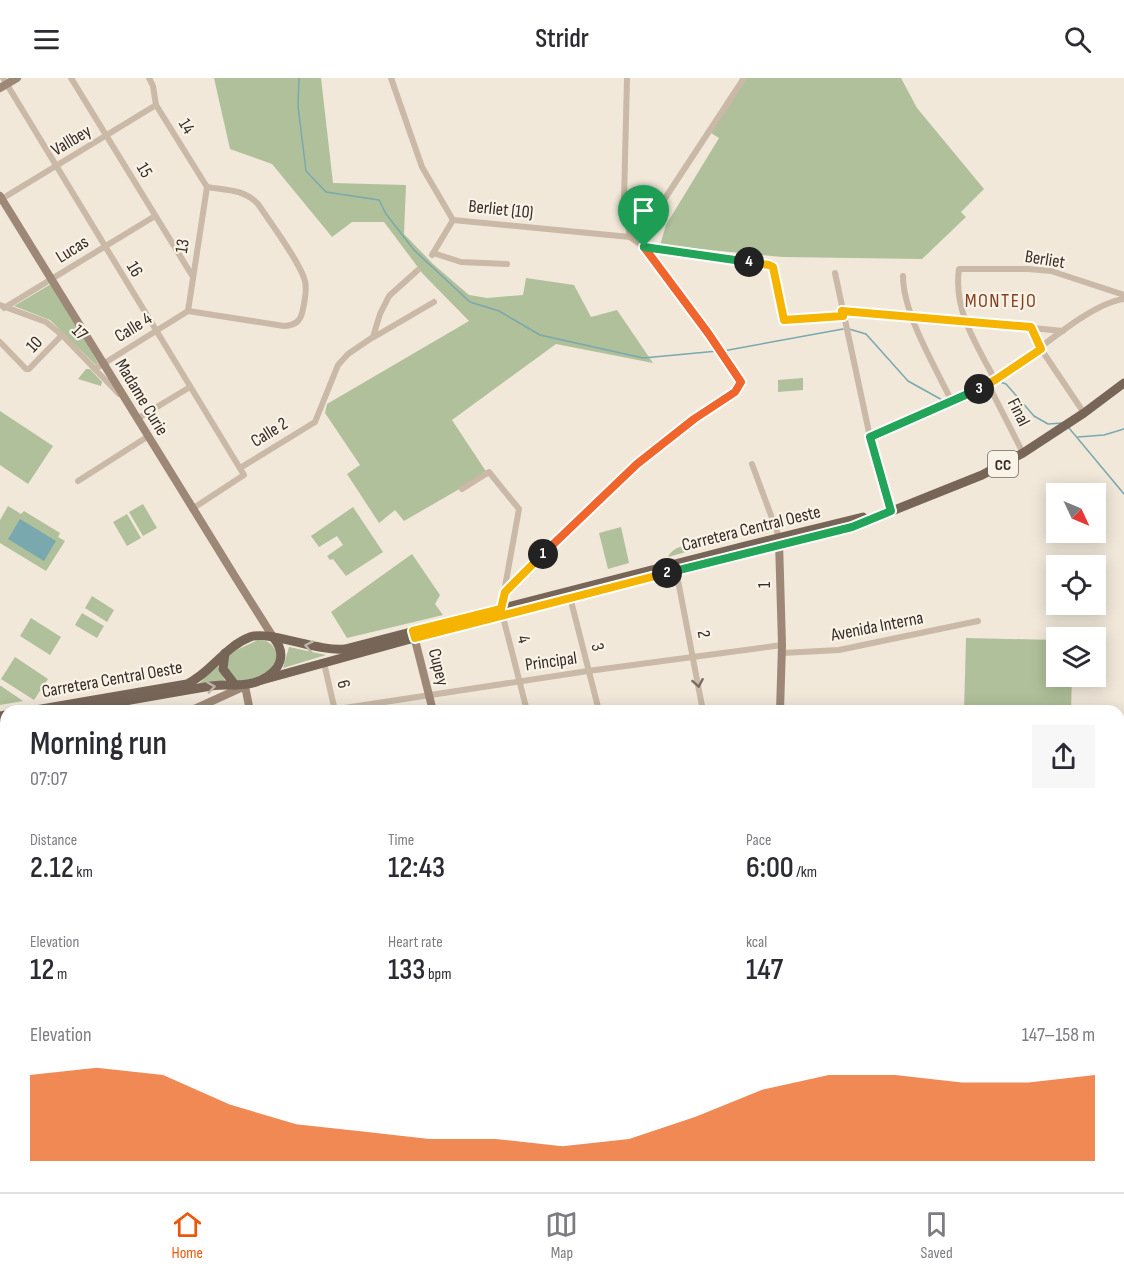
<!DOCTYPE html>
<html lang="en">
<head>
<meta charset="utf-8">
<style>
	body { margin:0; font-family:"Sofia Sans Condensed",sans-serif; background:#f7f7f7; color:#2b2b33; height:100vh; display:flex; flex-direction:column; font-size:22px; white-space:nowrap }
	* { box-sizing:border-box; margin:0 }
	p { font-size:20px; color:#7c7c81 }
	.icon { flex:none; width:33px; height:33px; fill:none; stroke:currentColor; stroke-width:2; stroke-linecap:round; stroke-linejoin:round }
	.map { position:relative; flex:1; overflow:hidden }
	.side { position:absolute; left:0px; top:627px; width:1125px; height:488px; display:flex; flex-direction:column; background:#fff; border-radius:18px 18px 0 0; box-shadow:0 3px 15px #0003 }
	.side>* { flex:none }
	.needle { width:39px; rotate:134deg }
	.tools { position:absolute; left:1046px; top:405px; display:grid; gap:12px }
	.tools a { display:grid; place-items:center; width:60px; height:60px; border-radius:0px; background:#fff; box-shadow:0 3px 15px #0003; font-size:30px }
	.pin { position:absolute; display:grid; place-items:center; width:51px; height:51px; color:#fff; margin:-62px -26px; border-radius:50% 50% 50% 0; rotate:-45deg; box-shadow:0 0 6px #0007 }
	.pin .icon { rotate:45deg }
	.km { position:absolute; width:30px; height:30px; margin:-15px; border-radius:50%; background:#222; color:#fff; font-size:16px; line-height:30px; text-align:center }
	.round { display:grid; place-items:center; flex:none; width:63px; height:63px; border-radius:0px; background:#f7f7f7 }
	.overview { display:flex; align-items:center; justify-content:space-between; height:102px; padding:0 30px }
	h1 { font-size:33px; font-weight:600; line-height:45px }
	.stats { display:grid; grid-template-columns:repeat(3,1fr); gap:9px; height:102px; padding:6px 30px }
	.stats div { display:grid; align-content:center }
	.stats b { font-size:30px; font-weight:600 }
	.stats small { font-size:16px; font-weight:400 }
	.stats p { font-size:16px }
	.chart { height:168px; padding:12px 30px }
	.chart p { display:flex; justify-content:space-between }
	.chart svg { width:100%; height:108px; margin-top:6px; fill:#ea580c; opacity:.7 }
	header { display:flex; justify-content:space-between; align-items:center; height:78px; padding:0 30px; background:#fff; font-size:27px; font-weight:600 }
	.dock { display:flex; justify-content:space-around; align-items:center; height:84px; border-top:2px solid #e1e1e2; background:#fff; font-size:16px; color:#7c7c81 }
	.dock a { display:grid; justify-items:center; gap:3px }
	.dock .current { color:#ea580c }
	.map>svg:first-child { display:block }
	.green { fill:#b0c09a }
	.water { fill:#79a8ae }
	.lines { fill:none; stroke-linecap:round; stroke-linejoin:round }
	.stream { stroke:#79a8ae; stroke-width:1.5 }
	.river { stroke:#79a8ae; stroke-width:10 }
	.street { stroke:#c9b9a6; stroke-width:6 }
	.secondary { stroke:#9d8877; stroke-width:8 }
	.primary { stroke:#776558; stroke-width:9 }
	.rail-casing { stroke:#352c27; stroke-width:4 }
	.rail { stroke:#f9f2e6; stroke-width:1.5; stroke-dasharray:4.5; stroke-linecap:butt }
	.oneway { stroke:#beb3a6 }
	.oneway2 { stroke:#786b60 }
	.split-1-casing { stroke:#fff; stroke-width:12 }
	.split-2-casing { stroke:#fff; stroke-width:12 }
	.split-3-casing { stroke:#fff; stroke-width:12 }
	.split-4-casing { stroke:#fff; stroke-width:12 }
	.split-5-casing { stroke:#fff; stroke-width:12 }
	.split-1 { stroke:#f0652b; stroke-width:8 }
	.split-2 { stroke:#f5b400; stroke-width:8 }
	.split-3 { stroke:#22a559; stroke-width:8 }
	.split-4 { stroke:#f5b400; stroke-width:8 }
	.split-5 { stroke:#22a559; stroke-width:8 }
	.labels { text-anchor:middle; stroke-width:4.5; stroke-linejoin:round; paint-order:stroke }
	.shield { fill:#f9f2e6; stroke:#706760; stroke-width:1.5 }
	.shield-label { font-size:16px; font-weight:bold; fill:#352c27 }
	.street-label { font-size:18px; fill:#352c27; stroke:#f9f2e6 }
	.neighbourhood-label { font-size:20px; letter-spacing:1.5px; fill:#843f20; stroke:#f9f2e6 }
</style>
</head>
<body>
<header><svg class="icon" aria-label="menu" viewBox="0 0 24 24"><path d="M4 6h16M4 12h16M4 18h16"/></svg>Stridr<svg class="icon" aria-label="search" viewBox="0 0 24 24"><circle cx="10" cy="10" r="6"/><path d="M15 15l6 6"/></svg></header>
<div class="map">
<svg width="1124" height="1114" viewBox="0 0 1124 1114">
	<rect width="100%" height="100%" fill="#f1e8da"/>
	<g class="green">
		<path d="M214,0H321L333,105L406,107L404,156L433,186L469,217L487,220L523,217L526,200L574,207L591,239L617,232L653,285L556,266L452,342L487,395L404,443L395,432L379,445L347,396L360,387L325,335L327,326L469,243L423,196L384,144H352L332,159L272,86L230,71Z"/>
		<path d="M741,0H901L917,30L984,111L961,134L966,139L922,181L782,179L660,167L666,147L719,60L708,53Z"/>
		<path d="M51,206L98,285L96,287L50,242L14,228Z"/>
		<path d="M86,291H90L102,304L101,308L78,301Z"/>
		<path d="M803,300V312L778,314V302Z"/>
		<path d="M0,333L53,368L28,406L0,387Z"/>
		<path d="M143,426L157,450L143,458L129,434Z"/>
		<path d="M8,428L21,436L24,433L60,455L58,459L65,463L46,493L0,465V442Z"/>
		<path d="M353,429L383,474L346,498L333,481L330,482L327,478L343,467L337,458L319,469L311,458Z"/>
		<path d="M127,436L141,460L127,468L113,444Z"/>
		<path d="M621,449L629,485L608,491L599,455Z"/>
		<path d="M701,464L711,467L668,479C674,467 689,467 701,464Z"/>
		<path d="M412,476L440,517L435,526L443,537L347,560L331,534Z"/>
		<path d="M92,518L114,532L107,544L85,530Z"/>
		<path d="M82,535L104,548L97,560L75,547Z"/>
		<path d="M31,540L61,559L50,577L20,558Z"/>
		<path d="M966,560L1056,562V598L1072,599L1071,633H964Z"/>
		<path d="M258,562C270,562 274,568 278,578L270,593L250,602L239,604L230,599L226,585L230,575Z"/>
		<path d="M289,569L326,577L283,590Z"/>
		<path d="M15,579L48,601L34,622L1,601Z"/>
		<path d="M218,588L225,603L197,607Z"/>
		<path d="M0,608H1L23,623L0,627Z"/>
		<path d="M0,668L6,673V725L0,730Z"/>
		<path d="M6,766V820L0,825V773Z"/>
	</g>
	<path class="water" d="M20,441L56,463L44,483L8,461Z"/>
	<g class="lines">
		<g class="stream">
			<path d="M299,0L298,28L306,93L326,114L379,122L386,136L414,172L470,224L499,233L540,257L643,280L718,273"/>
			<path d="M849,251L866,256L908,303L944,323"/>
			<path d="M723,273L843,251"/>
			<path d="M1000,304L1006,306L1034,338L1048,346L1063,345"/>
			<path d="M1069,350L1124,416"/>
			<path d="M1078,359L1104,357L1124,351"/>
			<path d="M1119,942L1124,937"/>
		</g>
		<g class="river">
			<path d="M0,695L6,698"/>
			<path d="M0,929L6,928"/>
		</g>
		<g class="street">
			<path d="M3,0L244,397L192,431"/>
			<path d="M71,0L193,199"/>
			<path d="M149,0L153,8L156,27L207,109"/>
			<path d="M391,0L422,89L453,142"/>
			<path d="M627,0L624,122L630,159"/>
			<path d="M0,122L156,27"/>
			<path d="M453,142L630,159L644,169L708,255L740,304L735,314L694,341L637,386L505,514"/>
			<path d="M637,163L744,0"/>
			<path d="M644,169L769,187L773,189L784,242L843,238"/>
			<path d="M433,175L461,184L507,186"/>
			<path d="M432,177L453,142"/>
			<path d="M835,195L870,359L891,433"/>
			<path d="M903,198C903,236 935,288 952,324"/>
			<path d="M0,227L46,244L62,257L119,316"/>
			<path d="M4,230L155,138"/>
			<path d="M188,233L284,248C296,247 301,243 303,231C305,222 307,212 305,203C300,184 270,144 258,126C244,111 226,112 207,109"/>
			<path d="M188,233L207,109"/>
			<path d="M842,233L911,238L1063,253"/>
			<path d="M1031,249L1041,271L1084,335"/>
			<path d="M374,259L434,224"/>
			<path d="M0,264L26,291H29L62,257"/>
			<path d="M95,291L188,233"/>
			<path d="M995,302C977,267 953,233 959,191H1028L1051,193L1124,217"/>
			<path d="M988,306L1023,375"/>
			<path d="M137,341L190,309"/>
			<path d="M870,359C911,342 954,326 992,304C1028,283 1086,226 1124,221"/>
			<path d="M752,386L779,459"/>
			<path d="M240,390L315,344L338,287L348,276L373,259L380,236L389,218L418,192"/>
			<path d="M78,403L147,359"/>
			<path d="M462,411L489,394L519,431L501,531L527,633"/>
			<path d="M676,492L703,633"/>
			<path d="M570,519L599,633"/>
			<path d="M782,575L839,572L978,543"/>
			<path d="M324,585L335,633"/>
			<path d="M325,633L588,593L782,567"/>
			<path d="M1119,717H1124"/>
			<path d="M1119,788H1124"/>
			<path d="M1119,847H1124"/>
			<path d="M0,886L6,891"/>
			<path d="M1119,922L1124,919"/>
			<path d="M1119,948L1124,943"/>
			<path d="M1119,965L1124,970"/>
			<path d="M5,992H6"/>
			<path d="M1119,1066L1124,1059"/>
			<path d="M458,1108L484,1114"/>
			<path d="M1039,1108L1049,1114"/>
			<path d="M29,1114V1108"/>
			<path d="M97,1114V1108"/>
			<path d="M202,1114L207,1108"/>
			<path d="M343,1114V1108"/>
			<path d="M636,1114L692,1108"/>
			<path d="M1097,1114L1100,1108"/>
		</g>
		<g class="secondary">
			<path d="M0,10L17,0"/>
			<path d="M0,118C91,266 181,413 273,559"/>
			<path d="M779,463L782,567L780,633"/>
			<path d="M413,554L433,633"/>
			<path d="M190,633L245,608L250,633"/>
			<path d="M1119,653H1124"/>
			<path d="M0,736L6,731"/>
			<path d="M0,1061H6"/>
			<path d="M233,1108L247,1114"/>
			<path d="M542,1108L544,1114"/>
		</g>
		<g class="primary">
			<path d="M225,575L223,591L235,607"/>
			<path d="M262,602L407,562L852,449L982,397L1023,375L1084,335L1124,305"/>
			<path d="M30,633L187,606C211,595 224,569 250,559C269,552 318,574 345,571L741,469L863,439"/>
			<path d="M71,633C118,624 164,616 211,608C229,605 245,610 261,602C280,593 288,577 273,559"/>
			<path d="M0,638L6,637"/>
			<path d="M0,646L6,645"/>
		</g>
		<defs>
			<g id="rail">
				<path d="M1119,932L1124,927"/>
				<path d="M929,1114L935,1108"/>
			</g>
		</defs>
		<use href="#rail" class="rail-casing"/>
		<use href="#rail" class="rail"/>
	</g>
	<defs><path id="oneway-chevron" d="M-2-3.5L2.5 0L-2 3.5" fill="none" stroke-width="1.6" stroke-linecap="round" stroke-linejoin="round" transform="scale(1.5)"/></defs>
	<g class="oneway">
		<use href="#oneway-chevron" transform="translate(309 568) rotate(-169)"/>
		<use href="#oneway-chevron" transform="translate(211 609) rotate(-8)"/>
	</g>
	<use class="oneway2" href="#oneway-chevron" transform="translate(698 605) rotate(80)"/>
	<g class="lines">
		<defs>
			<path id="split-1" d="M543,476L637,386L694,341L735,314L741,304L708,255L644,169"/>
			<path id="split-2" d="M543,476L505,514L501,531L413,553L415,560L667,495"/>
			<path id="split-3" d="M667,495L852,449L891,433L870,359L979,311"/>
			<path id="split-4" d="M749,184L769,187L773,189L784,242L843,238L842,233L1031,249L1041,271L995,302L979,311"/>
			<path id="split-5" d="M644,169L749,184"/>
		</defs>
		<use href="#split-1" class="split-1-casing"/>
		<use href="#split-2" class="split-2-casing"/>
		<use href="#split-3" class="split-3-casing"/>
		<use href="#split-4" class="split-4-casing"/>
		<use href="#split-5" class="split-5-casing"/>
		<use href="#split-1" class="split-1"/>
		<use href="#split-2" class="split-2"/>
		<use href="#split-3" class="split-3"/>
		<use href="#split-4" class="split-4"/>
		<use href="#split-5" class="split-5"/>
	</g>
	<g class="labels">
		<rect class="shield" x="988" y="373" width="30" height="26" rx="4.5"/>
		<g class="shield-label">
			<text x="1003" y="392">CC</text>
		</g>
		<g class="street-label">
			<text transform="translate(187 48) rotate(58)" y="6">14</text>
			<text transform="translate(71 62) rotate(-31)" y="6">Vallbey</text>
			<text transform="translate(145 92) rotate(59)" y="6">15</text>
			<text transform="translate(501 131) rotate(6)" y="6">Berliet (10)</text>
			<text transform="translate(182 168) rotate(-81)" y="6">13</text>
			<text transform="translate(72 171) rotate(-32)" y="6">Lucas</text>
			<text transform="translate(1045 181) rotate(9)" y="6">Berliet</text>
			<text transform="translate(135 191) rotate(59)" y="6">16</text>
			<text transform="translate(133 249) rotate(-32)" y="6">Calle 4</text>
			<text transform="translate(80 254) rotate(45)" y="6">17</text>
			<text transform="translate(34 266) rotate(-47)" y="6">10</text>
			<text transform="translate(142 319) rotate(59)" y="6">Madame Curie</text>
			<text transform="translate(1019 334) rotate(63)" y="6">Final</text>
			<text transform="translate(269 354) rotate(-32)" y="6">Calle 2</text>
			<text transform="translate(751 450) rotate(-14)" y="6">Carretera Central Oeste</text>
			<text transform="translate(764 507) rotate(-91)" y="6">1</text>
			<text transform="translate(877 548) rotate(-11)" y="6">Avenida Interna</text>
			<text transform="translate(704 556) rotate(79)" y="6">2</text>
			<text transform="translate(524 561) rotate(75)" y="6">4</text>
			<text transform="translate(598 569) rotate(76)" y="6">3</text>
			<text transform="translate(551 583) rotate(-8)" y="6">Principal</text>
			<text transform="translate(439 589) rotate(76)" y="6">Cupey</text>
			<text transform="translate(112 601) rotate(-10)" y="6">Carretera Central Oeste</text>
			<text transform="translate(344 606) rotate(77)" y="6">6</text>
		</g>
		<g class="neighbourhood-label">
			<text x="1001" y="229">MONTEJO</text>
		</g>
	</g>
</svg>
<div class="tools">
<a><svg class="needle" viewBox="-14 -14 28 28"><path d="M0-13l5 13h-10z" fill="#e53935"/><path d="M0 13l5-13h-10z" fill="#7c7c81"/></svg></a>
<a><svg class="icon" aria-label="locate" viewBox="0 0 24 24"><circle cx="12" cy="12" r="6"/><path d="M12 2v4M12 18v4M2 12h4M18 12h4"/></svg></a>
<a><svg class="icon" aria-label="layers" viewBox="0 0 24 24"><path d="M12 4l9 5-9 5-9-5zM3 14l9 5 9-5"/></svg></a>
</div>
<div class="pin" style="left:644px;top:169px;background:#1e9e55"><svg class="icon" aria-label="arrive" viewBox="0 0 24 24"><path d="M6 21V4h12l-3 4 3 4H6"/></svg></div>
<b class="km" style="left:543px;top:476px">1</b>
<b class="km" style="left:667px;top:495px">2</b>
<b class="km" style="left:979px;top:311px">3</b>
<b class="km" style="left:749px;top:184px">4</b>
<section class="side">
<div class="overview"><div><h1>Morning run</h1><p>07:07</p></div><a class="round"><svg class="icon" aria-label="share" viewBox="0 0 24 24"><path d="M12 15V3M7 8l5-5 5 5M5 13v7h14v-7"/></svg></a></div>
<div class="stats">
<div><p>Distance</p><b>2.12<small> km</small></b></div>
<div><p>Time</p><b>12:43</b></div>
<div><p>Pace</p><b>6:00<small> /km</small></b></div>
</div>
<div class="stats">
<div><p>Elevation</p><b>12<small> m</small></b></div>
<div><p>Heart rate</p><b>133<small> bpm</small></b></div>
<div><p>kcal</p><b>147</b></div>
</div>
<div class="chart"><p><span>Elevation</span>147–158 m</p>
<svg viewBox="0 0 160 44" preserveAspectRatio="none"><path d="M0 44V9L10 6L20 9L30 21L40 29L50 32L60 35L70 35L80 38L90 35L100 26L110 15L120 9L130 9L140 12L150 12L160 9V44z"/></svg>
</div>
</section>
</div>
<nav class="dock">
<a class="current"><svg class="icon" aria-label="home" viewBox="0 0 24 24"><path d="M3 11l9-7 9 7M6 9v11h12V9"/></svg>Home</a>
<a><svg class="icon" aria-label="map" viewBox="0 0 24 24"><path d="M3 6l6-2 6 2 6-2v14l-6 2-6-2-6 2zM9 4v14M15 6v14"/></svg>Map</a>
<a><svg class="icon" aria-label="saved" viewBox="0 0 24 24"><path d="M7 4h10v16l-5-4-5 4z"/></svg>Saved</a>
</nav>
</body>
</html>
